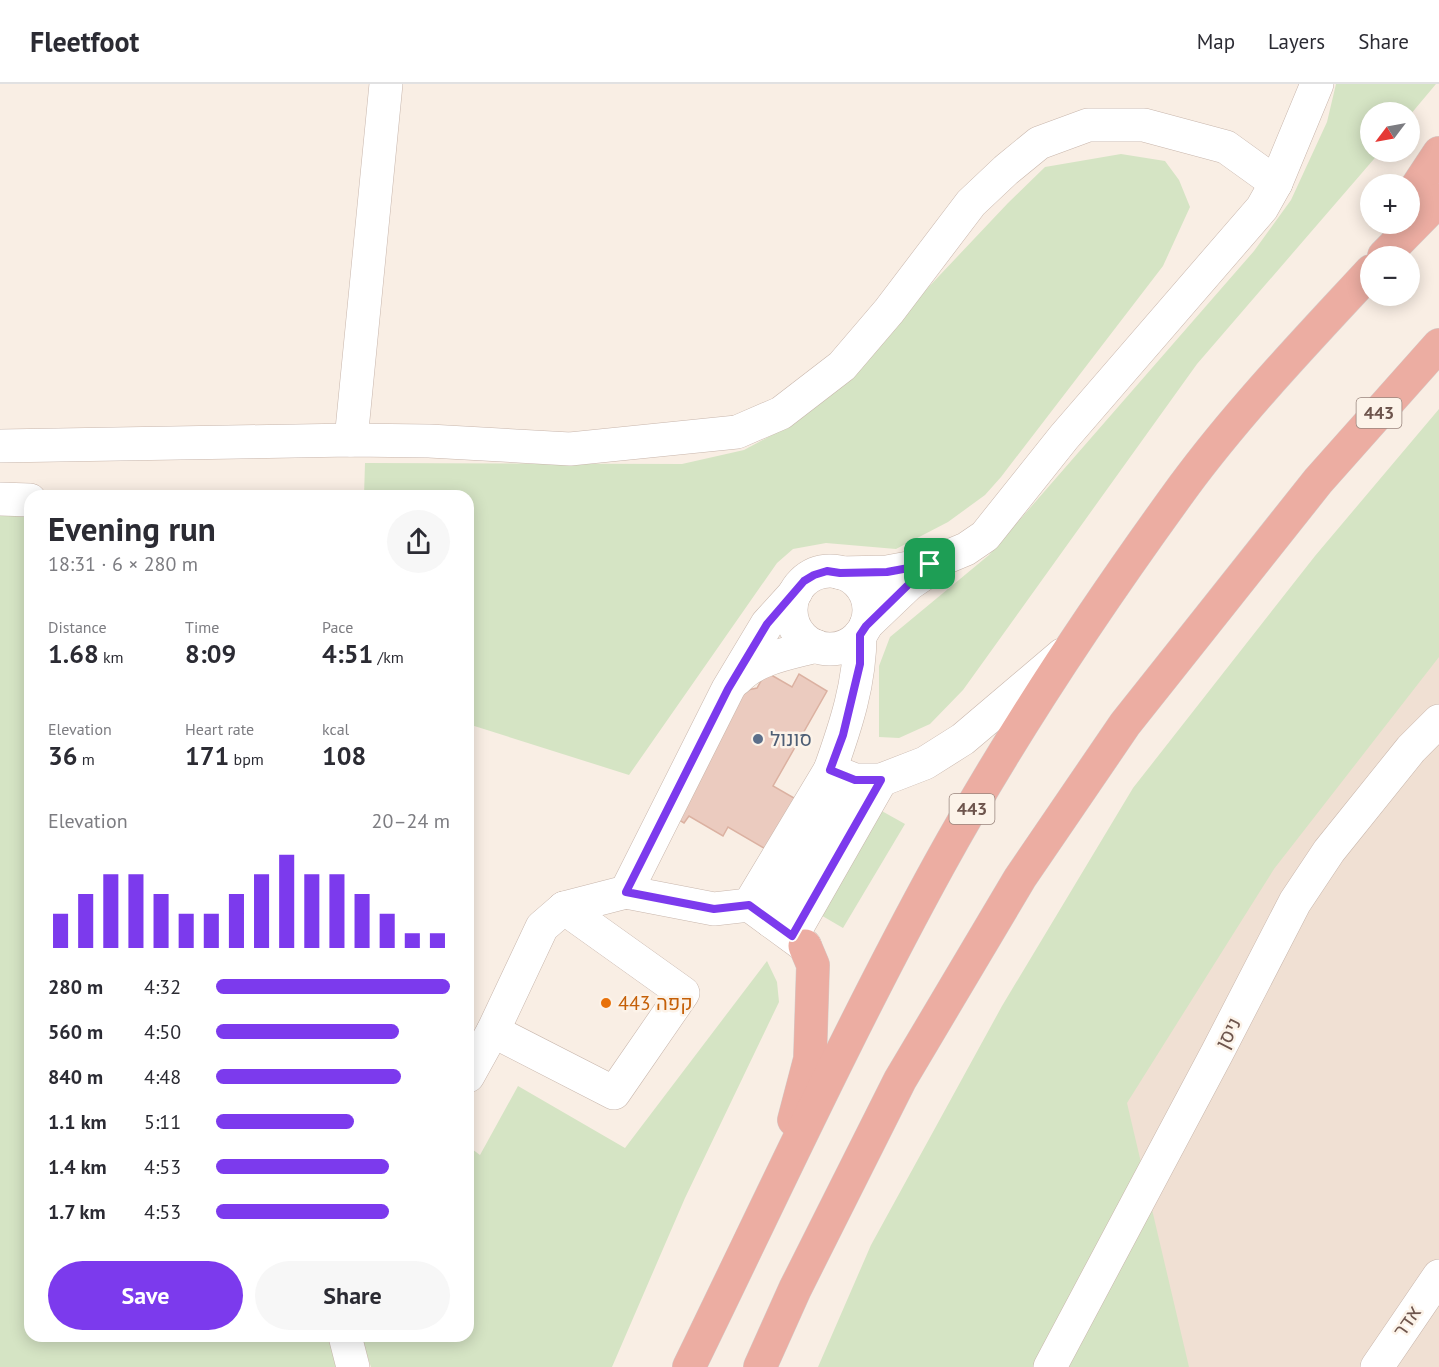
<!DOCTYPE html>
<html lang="en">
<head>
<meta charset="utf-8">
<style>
	body { margin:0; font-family:"PT Sans",Heebo,sans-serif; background:#f7f7f7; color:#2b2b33; height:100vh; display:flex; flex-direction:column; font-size:22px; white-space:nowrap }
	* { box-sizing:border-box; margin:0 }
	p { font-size:20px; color:#7c7c81 }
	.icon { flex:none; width:33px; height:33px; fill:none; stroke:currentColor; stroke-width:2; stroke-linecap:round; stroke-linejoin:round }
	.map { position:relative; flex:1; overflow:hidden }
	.sheet { position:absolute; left:24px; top:406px; width:450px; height:852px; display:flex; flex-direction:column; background:#fff; border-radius:18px; box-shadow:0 3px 15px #0003 }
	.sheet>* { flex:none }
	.needle { width:39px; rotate:238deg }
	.controls { position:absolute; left:1360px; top:18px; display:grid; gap:12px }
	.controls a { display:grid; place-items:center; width:60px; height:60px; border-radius:50%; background:#fff; box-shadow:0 3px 15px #0003; font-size:30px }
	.pin { position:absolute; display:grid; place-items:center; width:51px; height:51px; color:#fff; margin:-26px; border-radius:12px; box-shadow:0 3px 9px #0006 }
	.round { display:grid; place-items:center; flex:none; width:63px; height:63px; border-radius:32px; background:#f7f7f7 }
	.overview { display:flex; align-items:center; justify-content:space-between; height:102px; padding:0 24px }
	h1 { font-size:33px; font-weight:700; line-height:45px }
	.stats { display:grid; grid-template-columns:repeat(3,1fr); gap:9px; height:102px; padding:6px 24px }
	.stats div { display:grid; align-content:center }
	.stats b { font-size:26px; font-weight:700 }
	.stats small { font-size:16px; font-weight:400 }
	.stats p { font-size:16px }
	.chart { height:168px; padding:12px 24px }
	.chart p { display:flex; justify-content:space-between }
	.chart svg { width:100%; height:108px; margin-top:6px; stroke:#7c3aed; stroke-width:6 }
	.primary-button { display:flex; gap:12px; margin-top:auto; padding:12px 24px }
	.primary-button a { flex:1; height:69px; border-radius:36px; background:#7c3aed; color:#fff; font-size:24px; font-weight:700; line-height:69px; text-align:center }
	.primary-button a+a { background:#f7f7f7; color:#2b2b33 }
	ul { padding:0 24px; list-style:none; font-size:20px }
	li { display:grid; grid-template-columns:96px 72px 1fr; align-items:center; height:45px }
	li i { height:15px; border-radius:8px; background:#7c3aed }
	header { display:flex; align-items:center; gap:36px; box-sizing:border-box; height:84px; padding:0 30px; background:#fff; border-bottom:2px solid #e1e1e2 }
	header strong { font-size:28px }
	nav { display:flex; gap:33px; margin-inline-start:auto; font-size:21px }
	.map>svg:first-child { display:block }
	.residential { fill:#f0e0d3 }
	.green { fill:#d5e4c4 }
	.building { fill:#ebcbbf; stroke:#dbb1a1; stroke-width:1.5 }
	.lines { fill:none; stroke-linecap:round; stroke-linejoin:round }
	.minor-casing { stroke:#c8b6ac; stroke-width:34 }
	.highway-casing { stroke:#d4ccca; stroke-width:34 }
	.minor { stroke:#fff; stroke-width:33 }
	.highway { stroke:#ecada2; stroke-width:33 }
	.route-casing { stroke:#fff; stroke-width:12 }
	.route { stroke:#7c3aed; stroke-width:8 }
	.service-dot { fill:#5c6f8a; stroke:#fcf3e9; stroke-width:2 }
	.food-dot { fill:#e8710a; stroke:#fcf3e9; stroke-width:2 }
	.labels { text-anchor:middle; stroke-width:5; stroke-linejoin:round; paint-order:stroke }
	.shield { fill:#fcf3e9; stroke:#99847c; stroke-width:1.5 }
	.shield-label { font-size:18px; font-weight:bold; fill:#6e554d }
	.service-label { font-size:20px; fill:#4e5e75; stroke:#fcf3e9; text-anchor:start }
	.food-label { font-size:20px; fill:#c56008; stroke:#fcf3e9; text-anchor:start }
	.street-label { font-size:20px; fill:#6e554d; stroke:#fcf3e9 }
</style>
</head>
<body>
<header>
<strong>Fleetfoot</strong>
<nav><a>Map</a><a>Layers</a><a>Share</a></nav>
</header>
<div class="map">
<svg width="1439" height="1283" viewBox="0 0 1439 1283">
	<rect width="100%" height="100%" fill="#f9eee4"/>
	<path class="residential" d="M1439,475V1283H842Z"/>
	<g class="green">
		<path d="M1336,0H1436L1410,31V28H1371V68H1380L1197,280L963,606L930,640L899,654L879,653V582L890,553L989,471L1254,167L1291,116L1327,38Z"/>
		<path d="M1121,70L1165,77L1179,96L1190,123L1163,182L1001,393L985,411L948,438L896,465L826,459L793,465L777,479L629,691L468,640V412H364L365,379L682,380L744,366L774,350L819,319L1008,119L1045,83Z"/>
		<path d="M1439,325V573L1274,785L1127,1019L1189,1283H818L871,1161L1002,922L1133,704L1315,472Z"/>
		<path d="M0,428L30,429V1252L329,1253L341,1283H0Z"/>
		<path d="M880,726L905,740L843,844L819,830Z"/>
		<path d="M767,877L777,898L779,918L685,1114L612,1283H371L361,1253L468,1252V1062L480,1071L518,1002L625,1064Z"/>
	</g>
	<path class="building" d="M766,588L792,603L799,590L827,607L773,702L827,733L798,784L728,743L723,752L689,732L684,739L671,731L743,607L757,604Z"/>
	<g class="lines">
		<defs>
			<g id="minor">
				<path d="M351,356L386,0"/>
				<path d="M0,362L351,356L429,357L570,365L737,348L781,329L842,282L889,227L971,119L1006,86L1039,59L1088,41H1144L1226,63L1276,99"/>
				<path d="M0,415L30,416"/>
				<circle cx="830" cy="526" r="39"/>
				<path d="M840,489L887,488L930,480L966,465L985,452L1064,353L1262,124L1276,99L1317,0"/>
				<path d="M866,541L909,500L937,481"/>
				<path d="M737,595C756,574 790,569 816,562"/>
				<path d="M830,686C846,641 860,599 860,551"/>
				<path d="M749,821L714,825L626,808L728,605L767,540L796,508"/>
				<path d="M771,837L855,696"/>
				<path d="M792,852L881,696"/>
				<path d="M805,862L749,821L830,686L855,696H881L925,679L963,655L1062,571"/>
				<path d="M493,947L614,1009L683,909L564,824"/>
				<path d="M468,992L493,947L542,843L564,824L626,808"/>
				<path d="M345,1252L353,1283"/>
				<path d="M1050,1283L1217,969L1295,818L1329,767L1411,665L1439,637"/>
				<path d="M1377,1283L1439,1192"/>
			</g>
			<g id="highway">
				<path d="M1410,113L1439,69"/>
				<path d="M1384,172L1439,116"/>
				<path d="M794,1036L810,975L813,881L805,862"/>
				<path d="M689,1283C771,1115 849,945 939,781C1011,650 1095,524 1183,403C1239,327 1307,256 1371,187"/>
				<path d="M760,1283L795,1205L900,996L1020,794L1125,640L1318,397L1439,261"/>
			</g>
		</defs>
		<use href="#minor" class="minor-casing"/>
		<use href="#highway" class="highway-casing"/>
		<use href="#minor" class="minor"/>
		<use href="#highway" class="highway"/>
	</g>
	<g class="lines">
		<defs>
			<path id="route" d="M948,472L909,500L866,542L860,551V580L843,651L830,686L855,696H881L792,852L749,821L714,825L626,808L728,605L767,540L804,497L814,491L827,487L840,489L887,488L930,480Z"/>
		</defs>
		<use href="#route" class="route-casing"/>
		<use href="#route" class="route"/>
	</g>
	<circle class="service-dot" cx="758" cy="655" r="6"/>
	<circle class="food-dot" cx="606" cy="919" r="6"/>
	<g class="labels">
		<g class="shield">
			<rect x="1356.5" y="314" width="45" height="30" rx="4.5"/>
			<rect x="949.5" y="710" width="45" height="30" rx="4.5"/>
		</g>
		<g class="shield-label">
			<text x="1379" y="335">443</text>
			<text x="972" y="731">443</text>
		</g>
		<g class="service-label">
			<text x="770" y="662">סונול</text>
		</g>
		<g class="food-label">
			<text x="618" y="926">קפה 443</text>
		</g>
		<g class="street-label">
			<text transform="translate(1228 949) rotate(-63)" y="7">ניסן</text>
			<text transform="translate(1407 1237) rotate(-55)" y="7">אדר</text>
		</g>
	</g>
</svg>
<div class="controls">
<a><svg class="needle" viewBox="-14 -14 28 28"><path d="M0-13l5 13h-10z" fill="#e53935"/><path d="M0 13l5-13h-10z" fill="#7c7c81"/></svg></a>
<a>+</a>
<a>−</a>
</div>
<div class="pin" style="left:930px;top:480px;background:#1e9e55"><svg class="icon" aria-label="arrive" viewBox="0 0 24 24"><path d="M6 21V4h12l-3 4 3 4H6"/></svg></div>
<section class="sheet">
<div class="overview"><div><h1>Evening run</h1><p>18:31 · 6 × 280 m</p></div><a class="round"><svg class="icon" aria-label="share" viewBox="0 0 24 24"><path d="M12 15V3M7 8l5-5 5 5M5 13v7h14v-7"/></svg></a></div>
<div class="stats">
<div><p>Distance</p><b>1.68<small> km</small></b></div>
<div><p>Time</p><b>8:09</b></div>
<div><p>Pace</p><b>4:51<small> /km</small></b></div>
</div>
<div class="stats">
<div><p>Elevation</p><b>36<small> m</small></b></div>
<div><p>Heart rate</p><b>171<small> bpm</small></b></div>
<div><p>kcal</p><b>108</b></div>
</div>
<div class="chart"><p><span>Elevation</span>20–24 m</p>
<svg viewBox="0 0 160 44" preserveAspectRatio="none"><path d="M5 44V30M15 44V22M25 44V14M35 44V14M45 44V22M55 44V30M65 44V30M75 44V22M85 44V14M95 44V6M105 44V14M115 44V14M125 44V22M135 44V30M145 44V38M155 44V38"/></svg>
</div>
<ul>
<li><b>280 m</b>4:32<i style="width:100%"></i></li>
<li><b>560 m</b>4:50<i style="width:78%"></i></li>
<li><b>840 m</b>4:48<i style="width:79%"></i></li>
<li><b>1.1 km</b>5:11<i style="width:59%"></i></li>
<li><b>1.4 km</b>4:53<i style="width:74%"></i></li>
<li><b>1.7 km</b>4:53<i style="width:74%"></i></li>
</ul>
<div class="primary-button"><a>Save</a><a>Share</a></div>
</section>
</div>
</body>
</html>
